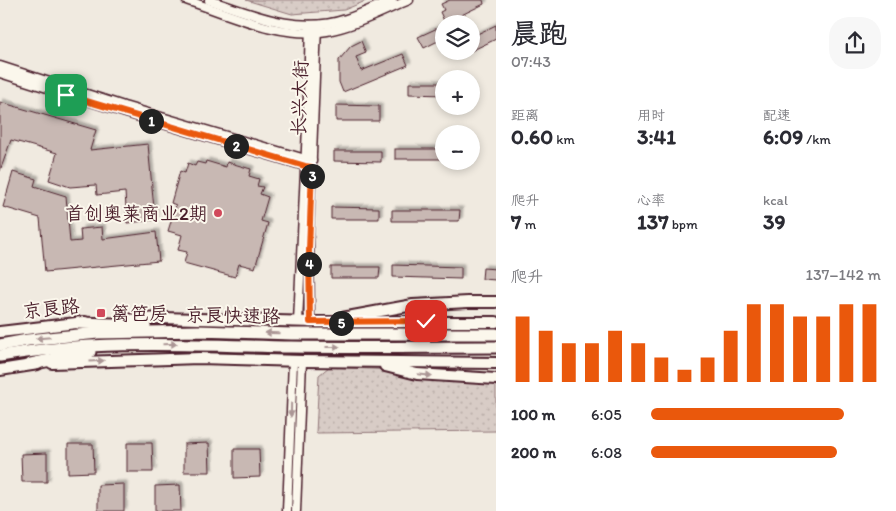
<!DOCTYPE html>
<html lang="zh">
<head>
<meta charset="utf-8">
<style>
	body { margin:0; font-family:Itim,"LXGW WenKai TC",sans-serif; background:#f7f7f7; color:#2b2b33; height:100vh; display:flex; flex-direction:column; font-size:19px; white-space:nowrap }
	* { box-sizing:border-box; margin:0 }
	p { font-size:16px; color:#7c7c81 }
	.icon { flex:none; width:28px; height:28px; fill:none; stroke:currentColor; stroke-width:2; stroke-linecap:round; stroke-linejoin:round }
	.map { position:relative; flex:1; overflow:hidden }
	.drawer { display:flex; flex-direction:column; background:#fff; width:400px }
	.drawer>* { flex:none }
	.fabs { position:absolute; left:435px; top:15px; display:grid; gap:10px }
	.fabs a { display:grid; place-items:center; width:45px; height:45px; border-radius:50%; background:#fff; box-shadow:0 2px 8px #0003; font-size:25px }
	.pin { position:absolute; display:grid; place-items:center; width:42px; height:42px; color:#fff; margin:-21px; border-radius:10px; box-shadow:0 2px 8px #0006 }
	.km { position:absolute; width:25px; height:25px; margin:-12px; border-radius:50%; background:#222; color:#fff; font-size:14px; line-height:25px; text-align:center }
	.round { display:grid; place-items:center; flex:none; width:52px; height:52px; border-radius:20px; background:#f7f7f7 }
	.head { display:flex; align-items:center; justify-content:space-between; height:85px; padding:0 15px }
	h1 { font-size:28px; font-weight:700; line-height:38px }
	.stats { display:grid; grid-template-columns:repeat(3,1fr); gap:8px; height:85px; padding:5px 15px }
	.stats div { display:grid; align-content:center }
	.stats b { font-size:21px; font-weight:700 }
	.stats small { font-size:14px; font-weight:400 }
	.stats p { font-size:14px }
	.chart { height:140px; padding:10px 15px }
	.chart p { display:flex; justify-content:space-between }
	.chart svg { width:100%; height:90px; margin-top:5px; stroke:#ea580c; stroke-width:6 }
	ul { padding:0 15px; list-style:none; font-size:16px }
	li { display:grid; grid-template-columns:80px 60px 1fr; align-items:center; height:38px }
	li i { height:12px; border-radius:6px; background:#ea580c }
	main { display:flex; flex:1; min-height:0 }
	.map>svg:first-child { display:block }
	.grass { fill:url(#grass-dots); stroke:#917678 }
	.building { fill:#c8b8b3; stroke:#4a1f2b; filter:url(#shadow) }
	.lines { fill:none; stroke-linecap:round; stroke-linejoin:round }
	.minor-casing { stroke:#4a1f2b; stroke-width:11 }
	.major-casing { stroke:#4a1f2b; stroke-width:14 }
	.highway-casing { stroke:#4a1f2b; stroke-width:15 }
	.minor { stroke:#fbf7ec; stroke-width:8 }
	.major { stroke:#fbf7ec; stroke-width:10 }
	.highway { stroke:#fbf7ec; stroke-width:11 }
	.oneway { fill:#ab9695 }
	.route-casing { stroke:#fff; stroke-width:10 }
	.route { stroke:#ea580c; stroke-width:6 }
	.poi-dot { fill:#d1495b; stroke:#fbf7ec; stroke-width:2 }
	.labels { text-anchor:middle; stroke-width:4; stroke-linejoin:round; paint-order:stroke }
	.street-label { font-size:19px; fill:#4a1f2b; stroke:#fbf7ec }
	.poi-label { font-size:19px; fill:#4a1f2b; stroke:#fbf7ec; text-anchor:end }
</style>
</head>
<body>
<main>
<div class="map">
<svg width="496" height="511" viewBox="0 0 496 511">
	<defs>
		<pattern id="grass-dots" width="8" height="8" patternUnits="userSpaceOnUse" patternTransform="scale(1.25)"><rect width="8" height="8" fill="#d8ccc6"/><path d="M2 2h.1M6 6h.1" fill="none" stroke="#bbafaa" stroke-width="1.8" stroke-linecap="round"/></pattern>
		<filter id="shadow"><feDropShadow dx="3" dy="-3" stdDeviation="1" flood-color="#0004"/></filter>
	</defs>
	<rect width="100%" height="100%" fill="#f0eae0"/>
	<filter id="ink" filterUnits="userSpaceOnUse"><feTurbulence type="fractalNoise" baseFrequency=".02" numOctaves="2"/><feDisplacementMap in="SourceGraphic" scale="10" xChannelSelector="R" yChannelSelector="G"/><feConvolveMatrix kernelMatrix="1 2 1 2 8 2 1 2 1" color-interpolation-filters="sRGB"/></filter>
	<g filter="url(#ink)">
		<g class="grass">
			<path d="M246,0H368L344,10L292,14Z"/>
			<path d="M329,367L496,375V431L316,433L319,375Z"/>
		</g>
		<g class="building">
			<path d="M450,0H483L484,4L445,23L440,12L444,10L441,4Z"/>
			<path d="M444,25V38L424,48L418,37Z"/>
			<path d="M496,25V39L471,51V37Z"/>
			<path d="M361,41L366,53L356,57L361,71L403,54L408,65L343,92L339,82V60L351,46Z"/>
			<path d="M409,83H444V95L409,94Z"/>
			<path d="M0,102L96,130L90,150L148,144L155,220L127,223L125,192L97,195L96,185L70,187L49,180L57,153L11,140L0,171Z"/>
			<path d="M336,105L379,106V121H336Z"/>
			<rect x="395" y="149" width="49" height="10"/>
			<path d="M334,151H381V162L334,161Z"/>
			<path d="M206,161L226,167L227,162L251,169L249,176L259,179L257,186L263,187L260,194L268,197L261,221L268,223L255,268L239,264L235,277L184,263L187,252L178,250L182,235L168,231L176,205L171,203L180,171L185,173L188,163L195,166L197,162L205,164Z"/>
			<path d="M13,172L36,179L34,186L66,196L70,242L81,241L80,229L102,227L103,239L156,232L159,261L45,272L40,218L3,207Z"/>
			<path d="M331,207L379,208V219H331Z"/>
			<path d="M392,210H460L459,221H392Z"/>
			<path d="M393,265L461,267V279L393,277Z"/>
			<path d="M331,267H380L379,278H331Z"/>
			<path d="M483,268L496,269V280L482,279Z"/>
			<path d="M127,443H152L153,472H127Z"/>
			<path d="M209,443L210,472H184V444Z"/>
			<path d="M68,444H93L94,472L68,473Z"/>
			<path d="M234,449H259L260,477L234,478Z"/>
			<path d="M47,453V482H22L21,454Z"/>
			<path d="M124,484V511H98V485Z"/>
			<path d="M180,485L181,511H155V486Z"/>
		</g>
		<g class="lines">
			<defs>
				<g id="minor">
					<path d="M186,0C229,14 280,39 327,31C355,26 383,11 409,0"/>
					<path d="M209,0C254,15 299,35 346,19C362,14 377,6 392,0"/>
					<path d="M0,66L124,106L312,161"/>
					<path d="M0,73L126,113L305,166L312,167"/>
					<path d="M298,322L307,127L310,25"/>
					<path d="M310,322L309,232L317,25"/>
					<path d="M287,511L293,361"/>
					<path d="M296,511L302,361"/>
				</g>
				<g id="major">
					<path d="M342,318L413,305L468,302H496"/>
					<path d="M120,320L162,318L314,322H496"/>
					<path d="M0,332L85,322"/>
					<path d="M52,363L199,358L302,361L496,363"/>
					<path d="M385,366L417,374L496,379"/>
					<path d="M0,370L38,364"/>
				</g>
				<g id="highway">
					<path d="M78,323L145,325"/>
					<path d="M0,345L28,340L98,333L198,331L292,334H496"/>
					<path d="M0,356C96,339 194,345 291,347C359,348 428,347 496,347"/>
					<path d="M31,364L90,352"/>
				</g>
			</defs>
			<use href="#minor" class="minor-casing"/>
			<use href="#major" class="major-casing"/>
			<use href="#highway" class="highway-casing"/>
			<use href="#minor" class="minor"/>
			<use href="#major" class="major"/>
			<use href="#highway" class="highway"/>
		</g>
		<defs><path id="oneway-solid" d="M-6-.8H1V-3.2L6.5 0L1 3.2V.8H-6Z" transform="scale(1.25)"/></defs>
		<g class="oneway">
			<use href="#oneway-solid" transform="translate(272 333) rotate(-178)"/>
			<use href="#oneway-solid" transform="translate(43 338) rotate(175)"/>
			<use href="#oneway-solid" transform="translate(170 344) rotate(-1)"/>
			<use href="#oneway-solid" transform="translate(333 347)"/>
			<use href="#oneway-solid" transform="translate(97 361) rotate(-3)"/>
			<use href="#oneway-solid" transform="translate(425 375) rotate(6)"/>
			<use href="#oneway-solid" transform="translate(291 410) rotate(91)"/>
		</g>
	</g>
	<g class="lines" filter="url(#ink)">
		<defs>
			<path id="route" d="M66,95L305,166L312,167L309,250L310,322L426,321"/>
		</defs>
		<use href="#route" class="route-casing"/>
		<use href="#route" class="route"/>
	</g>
	<g class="poi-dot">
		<circle cx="218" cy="213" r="5"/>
		<rect x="96" y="308" width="10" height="10" rx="2.5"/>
	</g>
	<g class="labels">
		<g class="street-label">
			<text transform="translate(299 98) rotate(-88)" y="7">长兴大街</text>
			<text transform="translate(51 308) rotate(-6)" y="7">京良路</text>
			<text transform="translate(233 315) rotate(1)" y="7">京良快速路</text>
		</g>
		<g class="poi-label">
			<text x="208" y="220">首创奥莱商业2期</text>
			<text x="111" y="320" text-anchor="start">篱笆房</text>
		</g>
	</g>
</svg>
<div class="fabs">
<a><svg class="icon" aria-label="layers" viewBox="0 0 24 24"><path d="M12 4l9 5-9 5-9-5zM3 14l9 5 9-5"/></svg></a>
<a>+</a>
<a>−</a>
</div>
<div class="pin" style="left:66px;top:95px;background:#1e9e55"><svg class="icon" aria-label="arrive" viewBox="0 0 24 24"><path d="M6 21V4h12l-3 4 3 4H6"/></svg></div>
<div class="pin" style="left:426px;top:321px;background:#d93025"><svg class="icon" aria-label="check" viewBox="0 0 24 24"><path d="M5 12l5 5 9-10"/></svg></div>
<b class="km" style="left:151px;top:121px">1</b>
<b class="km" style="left:236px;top:146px">2</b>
<b class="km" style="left:312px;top:176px">3</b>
<b class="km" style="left:309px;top:264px">4</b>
<b class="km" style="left:341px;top:323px">5</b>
</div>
<section class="drawer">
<div class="head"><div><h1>晨跑</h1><p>07:43</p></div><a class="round"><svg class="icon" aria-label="share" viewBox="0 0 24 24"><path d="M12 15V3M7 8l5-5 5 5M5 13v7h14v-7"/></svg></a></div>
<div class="stats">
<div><p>距离</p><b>0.60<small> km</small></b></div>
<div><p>用时</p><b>3:41</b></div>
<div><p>配速</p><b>6:09<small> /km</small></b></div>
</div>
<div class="stats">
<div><p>爬升</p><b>7<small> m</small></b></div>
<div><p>心率</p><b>137<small> bpm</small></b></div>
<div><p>kcal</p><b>39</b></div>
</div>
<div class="chart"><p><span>爬升</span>137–142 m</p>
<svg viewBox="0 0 160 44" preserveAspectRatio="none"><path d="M5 44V12M15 44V19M25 44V25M35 44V25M45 44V19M55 44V25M65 44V32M75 44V38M85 44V32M95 44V19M105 44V6M115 44V6M125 44V12M135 44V12M145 44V6M155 44V6"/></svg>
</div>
<ul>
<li><b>100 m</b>6:05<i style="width:84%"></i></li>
<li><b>200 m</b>6:08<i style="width:81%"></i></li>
</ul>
</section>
</main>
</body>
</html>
